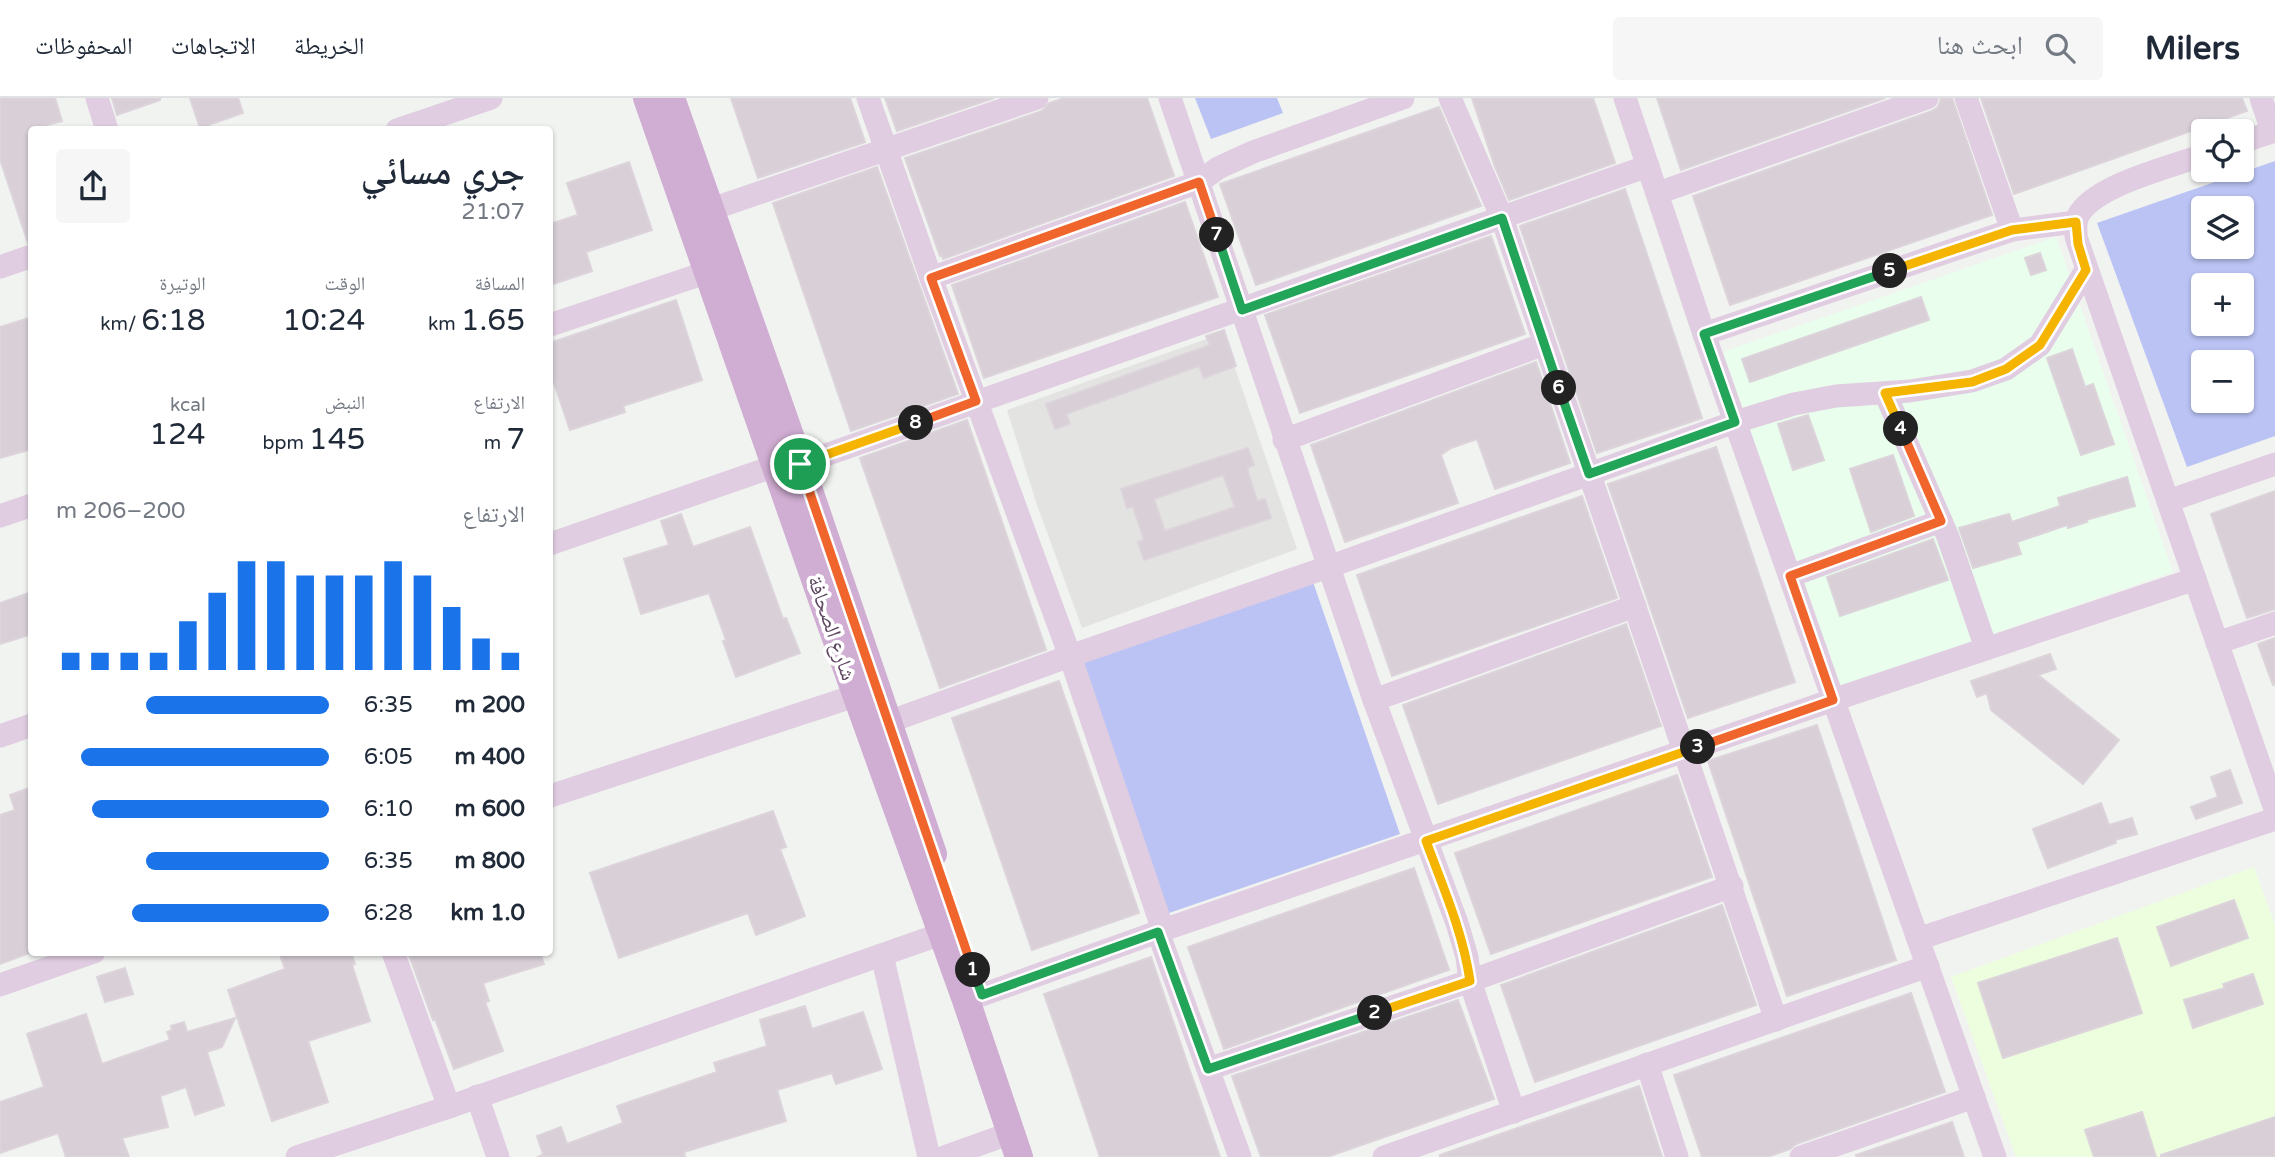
<!DOCTYPE html>
<html lang="ar">
<head>
<meta charset="utf-8">
<style>
	body { margin:0; font-family:"Varela Round","Noto Naskh Arabic",sans-serif; background:#f6f6f7; color:#1f2937; direction:rtl; height:100vh; display:flex; flex-direction:column; font-size:26px; white-space:nowrap }
	* { box-sizing:border-box; margin:0 }
	p { font-size:23px; color:#747a83 }
	.icon { flex:none; width:38px; height:38px; fill:none; stroke:currentColor; stroke-width:2; stroke-linecap:round; stroke-linejoin:round }
	.map { position:relative; flex:1; overflow:hidden; direction:ltr }
	.details { position:absolute; left:28px; top:28px; width:525px; height:830px; display:flex; flex-direction:column; background:#fff; border-radius:7px; box-shadow:0 2px 5px #0004; direction:rtl }
	.details>* { flex:none }
	.controls { position:absolute; left:2191px; top:21px; display:grid; gap:14px }
	.controls a { display:grid; place-items:center; width:63px; height:63px; border-radius:7px; background:#fff; box-shadow:0 2px 5px #0004; font-size:35px }
	.pin { position:absolute; display:grid; place-items:center; width:60px; height:60px; color:#fff; margin:-30px; border:4px solid #fff; border-radius:50%; box-shadow:0 2px 7px #0007 }
	.km { position:absolute; width:35px; height:35px; margin:-18px; border-radius:50%; background:#222; color:#fff; font-size:19px; line-height:35px; text-align:center }
	.round { display:grid; place-items:center; flex:none; width:74px; height:74px; border-radius:7px; background:#f6f6f7 }
	.overview { display:flex; align-items:center; justify-content:space-between; height:119px; padding:0 28px }
	h1 { font-size:38px; font-weight:600; line-height:52px }
	.stats { display:grid; grid-template-columns:repeat(3,1fr); gap:10px; height:119px; padding:7px 28px }
	.stats div { display:grid; align-content:center }
	.stats b { font-size:30px; font-weight:600 }
	.stats small { font-size:19px; font-weight:400 }
	.stats p { font-size:19px }
	.chart { height:196px; padding:14px 28px }
	.chart p { display:flex; justify-content:space-between }
	.chart svg { width:100%; height:126px; margin-top:7px; stroke:#1a73e8; stroke-width:6 }
	ul { padding:0 28px; list-style:none; font-size:23px }
	li { display:grid; grid-template-columns:112px 84px 1fr; align-items:center; height:52px }
	li i { height:18px; border-radius:9px; background:#1a73e8 }
	header { display:flex; align-items:center; gap:42px; box-sizing:border-box; height:98px; padding:0 35px; background:#fff; border-bottom:2px solid #e0e1e3 }
	header strong { font-size:33px }
	nav { display:flex; gap:38px; margin-inline-start:auto; font-size:24px }
	.search { width:490px; height:63px; background:#f6f6f7; display:flex; align-items:center; gap:18px; box-sizing:border-box; padding:0 24px; border-radius:7px; color:#747a83; font-size:26px }
	.map>svg:first-child { display:block }
	.commercial { fill:#e9feec }
	.education { fill:#e3e4e2 }
	.medical { fill:#edfedf }
	.green { fill:#bac3f4; fill-rule:evenodd }
	.building { fill:#d8cfd7; stroke:#dcd3db; stroke-width:2; fill-rule:evenodd }
	.lines { fill:none; stroke-linecap:round; stroke-linejoin:round }
	.minor { stroke:#e0cde1; stroke-width:23 }
	.major { stroke:#d0add2; stroke-width:28 }
	.split-1-casing { stroke:#fff; stroke-width:14 }
	.split-2-casing { stroke:#fff; stroke-width:14 }
	.split-3-casing { stroke:#fff; stroke-width:14 }
	.split-4-casing { stroke:#fff; stroke-width:14 }
	.split-5-casing { stroke:#fff; stroke-width:14 }
	.split-6-casing { stroke:#fff; stroke-width:14 }
	.split-7-casing { stroke:#fff; stroke-width:14 }
	.split-8-casing { stroke:#fff; stroke-width:14 }
	.split-9-casing { stroke:#fff; stroke-width:14 }
	.split-1 { stroke:#f0652b; stroke-width:9 }
	.split-2 { stroke:#22a559; stroke-width:9 }
	.split-3 { stroke:#f5b400; stroke-width:9 }
	.split-4 { stroke:#f0652b; stroke-width:9 }
	.split-5 { stroke:#f5b400; stroke-width:9 }
	.split-6 { stroke:#22a559; stroke-width:9 }
	.split-7 { stroke:#22a559; stroke-width:9 }
	.split-8 { stroke:#f0652b; stroke-width:9 }
	.split-9 { stroke:#f5b400; stroke-width:9 }
	.labels { text-anchor:middle; stroke-width:7; stroke-linejoin:round; paint-order:stroke }
	.street-label { font-size:21px; fill:#5e4660; stroke:#fff }
</style>
</head>
<body>
<header>
<strong>Milers</strong>
<div class="search"><svg class="icon" aria-label="search" viewBox="0 0 24 24"><circle cx="10" cy="10" r="6"/><path d="M15 15l6 6"/></svg>ابحث هنا</div>
<nav><a>الخريطة</a><a>الاتجاهات</a><a>المحفوظات</a></nav>
</header>
<div class="map">
<svg width="2275" height="1059" viewBox="0 0 2275 1059">
	<rect width="100%" height="100%" fill="#f1f3f0"/>
	<path class="commercial" d="M2056,139L2173,474L1839,589L1723,254Z"/>
	<path class="education" d="M1223,235L1297,451L1082,530L1037,407L1007,312Z"/>
	<path class="medical" d="M2254,769L2275,827V1059H2016L1951,879Z"/>
	<g class="green">
		<path d="M1195,0H1277L1283,15L1211,41Z"/>
		<path d="M2275,63V338L2187,369L2097,125ZM2203,110H2242V149H2203ZM2242,187V226H2203V187ZM2203,264H2242V303H2203Z"/>
		<path d="M1312,481L1400,736L1169,815L1077,563Z"/>
	</g>
	<g class="building">
		<path d="M0,0H55L62,23L32,31V144L28,145L0,61Z"/>
		<path d="M112,0H160V2L117,17Z"/>
		<path d="M190,0H238L243,15L200,30Z"/>
		<path d="M731,0H850L865,44L758,80Z"/>
		<path d="M885,0H994L897,33Z"/>
		<path d="M1065,0H1147L1174,78L943,161L942,157L940,158L905,60L1042,13L1049,5Z"/>
		<path d="M1472,0H1593L1615,65L1509,102L1495,69Z"/>
		<path d="M1657,0H1885L1681,72Z"/>
		<path d="M1941,0H1952L1992,117L1730,207L1693,98L1932,13L1938,9Z"/>
		<path d="M1981,0H2242L2247,13L2014,96Z"/>
		<path d="M1439,9L1481,108L1256,187L1220,86Z"/>
		<path d="M629,64L652,132L586,154L592,173L550,187V126L578,117L567,85Z"/>
		<path d="M877,69L958,296L851,333L773,105Z"/>
		<path d="M1625,91L1702,320L1597,355L1520,128Z"/>
		<path d="M1185,104L1218,199L984,280L952,187Z"/>
		<path d="M1491,138L1525,236L1300,315L1265,217Z"/>
		<path d="M2040,155L2046,172L2031,177L2025,160Z"/>
		<path d="M1921,199L1929,222L1750,284L1742,261Z"/>
		<path d="M676,202L702,282L623,308L625,314L570,332L550,273V245Z"/>
		<path d="M32,219V351L0,360V229Z"/>
		<path d="M1224,232L1236,268L1204,280L1199,268L1066,316L1070,326L1055,331L1046,306L1210,247L1206,238Z"/>
		<path d="M2072,251L2085,289L2093,286L2114,346L2081,357L2047,260Z"/>
		<path d="M1536,264L1570,365L1495,391L1477,341L1451,350L1441,357L1458,405L1345,444L1311,347Z"/>
		<path d="M1808,317L1824,362L1793,372L1778,326Z"/>
		<path d="M967,322L1046,552L940,590L860,360Z"/>
		<path d="M1716,349L1795,584L1688,620L1608,386Z"/>
		<path d="M1248,350L1254,367L1247,370L1257,403L1265,401L1271,420L1144,462L1138,444L1144,442L1133,409L1127,410L1121,391ZM1223,377L1235,409L1165,433L1154,401Z"/>
		<path d="M1893,357L1914,418L1871,434L1850,371Z"/>
		<path d="M2127,379L2135,408L2086,422L2087,424L2068,430L2067,427L2017,444L2021,456L1973,470L1959,430L2009,416L2012,424L2060,408L2058,400Z"/>
		<path d="M2275,393V511L2247,520L2211,416Z"/>
		<path d="M1582,398L1617,500L1392,578L1357,477Z"/>
		<path d="M681,416L693,449L750,429L783,521L786,520L800,555L736,579L723,543L726,542L709,495L641,516L624,461L669,447L661,423Z"/>
		<path d="M1933,441L1948,482L1840,518L1827,479Z"/>
		<path d="M32,494V536L0,546V505Z"/>
		<path d="M1626,526L1661,628L1438,706L1403,607Z"/>
		<path d="M2275,540V586L2273,587L2258,546Z"/>
		<path d="M2050,556L2056,571L2038,577L2119,642L2083,686L1991,612L1987,595L1977,599L1971,583Z"/>
		<path d="M1059,583L1139,815L1032,852L952,620Z"/>
		<path d="M1817,627L1896,862L1787,898L1708,663Z"/>
		<path d="M2230,672L2242,705L2196,721L2191,709L2218,699L2211,679Z"/>
		<path d="M1677,677L1712,779L1491,856L1455,755Z"/>
		<path d="M32,689V854L0,866V717L15,712L10,697Z"/>
		<path d="M2101,705L2109,727L2132,720L2137,736L2115,742L2116,745L2048,770L2033,731Z"/>
		<path d="M773,713L786,749L780,751L805,818L756,837L748,815L619,860L590,775Z"/>
		<path d="M1414,770L1449,872L1224,951L1188,849Z"/>
		<path d="M2234,802L2248,840L2171,868L2157,829Z"/>
		<path d="M1722,807L1756,907L1535,984L1501,887Z"/>
		<path d="M2117,840L2142,915L2003,960L1978,885Z"/>
		<path d="M279,854H351L355,866L352,867L370,923L308,943L328,1004L272,1023L228,892L285,871Z"/>
		<path d="M408,854H540L544,866L483,885L489,903L485,904L503,953L454,971L435,921L433,922Z"/>
		<path d="M1151,859L1191,976L1220,1059H1100L1071,973L1044,896Z"/>
		<path d="M125,870L133,896L105,904L97,879Z"/>
		<path d="M2253,876L2263,906L2193,930L2184,902L2225,890L2223,886Z"/>
		<path d="M1911,895L1945,994L1796,1046L1790,1051L1767,1059H1702L1674,977Z"/>
		<path d="M1458,902L1494,1001L1327,1059H1261L1232,978Z"/>
		<path d="M805,908L812,931L863,914L882,971L836,986L832,975L777,992L786,1023L684,1054L685,1059H538L543,1056L537,1038L561,1029L567,1046L623,1025L617,1008L717,974L714,965L767,948L760,922Z"/>
		<path d="M86,916L102,966L170,942L167,934L172,932L171,928L184,924L187,934L235,920L222,949L207,954L224,1007L195,1017L186,989L160,998L168,1029L122,1040L129,1059H66L58,1035L0,1055V1004L44,989L27,936Z"/>
		<path d="M1639,988L1662,1059H1440V1057Z"/>
		<path d="M2142,1014L2156,1059H2094L2085,1032Z"/>
		<path d="M2275,1019V1059H2161V1057Z"/>
		<path d="M1952,1024L1964,1059H1857L1856,1057Z"/>
	</g>
	<g class="lines">
		<g class="minor">
			<path d="M97,0L107,32"/>
			<path d="M868,0L931,180L1070,558L1163,832"/>
			<path d="M1170,0L1374,602L1457,825L1467,859L1470,883L1514,1014"/>
			<path d="M1450,0L1502,120L1776,922"/>
			<path d="M1625,0L1704,236L1995,1059"/>
			<path d="M1966,0L2012,132"/>
			<path d="M2261,0L2272,33"/>
			<path d="M397,32L491,0"/>
			<path d="M2242,44L2275,33"/>
			<path d="M2203,57C2171,69 2094,87 2078,118C2075,124 2076,132 2076,139L2275,711"/>
			<path d="M1658,95L1927,0"/>
			<path d="M709,112L1037,0"/>
			<path d="M0,169L32,158"/>
			<path d="M931,180L1199,84L1218,70L1253,54L1403,0"/>
			<path d="M550,227L708,174"/>
			<path d="M1704,236L2012,132L2076,124"/>
			<path d="M1885,295L1948,439L1986,550"/>
			<path d="M1284,342L1544,246"/>
			<path d="M800,366C1083,266 1366,168 1648,68"/>
			<path d="M2168,403L2275,366"/>
			<path d="M0,418L32,407"/>
			<path d="M550,446L775,368"/>
			<path d="M1790,478L1941,423"/>
			<path d="M2217,545L2275,525"/>
			<path d="M1374,602L1635,508"/>
			<path d="M872,630L1070,558L1328,469L1735,324L1794,306L1836,298L1910,293L1972,283L2006,271L2040,247L2086,172"/>
			<path d="M0,638L32,627"/>
			<path d="M550,698L873,592"/>
			<path d="M1158,834L1240,1059"/>
			<path d="M1918,841L2275,721"/>
			<path d="M393,854L449,1009"/>
			<path d="M882,857L929,1059"/>
			<path d="M0,887L94,854"/>
			<path d="M982,897L1163,832L1833,602L2195,481"/>
			<path d="M1647,966L1677,1059"/>
			<path d="M1208,971L1470,883L1732,788"/>
			<path d="M477,998L498,1059"/>
			<path d="M297,1059L449,1009L941,836"/>
			<path d="M944,1059L1011,1035"/>
			<path d="M1384,1059L1928,868"/>
			<path d="M1801,1059L1974,999"/>
		</g>
		<g class="major">
			<path d="M647,0L823,504L966,902L1019,1059"/>
			<path d="M671,0L800,366L933,756"/>
		</g>
	</g>
	<g class="lines">
		<defs>
			<path id="split-1" d="M800,366L973,872"/>
			<path id="split-2" d="M973,872L982,897L1158,834L1208,971L1375,915"/>
			<path id="split-3" d="M1375,915L1470,883C1463,834 1443,789 1426,743L1698,649"/>
			<path id="split-4" d="M1698,649L1833,602L1790,478L1941,423L1901,331"/>
			<path id="split-5" d="M1890,173L2012,132L2076,124L2078,146L2086,172L2040,247L2006,271L1972,284L1885,295L1901,331"/>
			<path id="split-6" d="M1559,290L1589,376L1735,324L1704,236L1890,173"/>
			<path id="split-7" d="M1217,137L1242,212L1502,120L1559,290"/>
			<path id="split-8" d="M916,325L976,303L931,180L1199,84L1217,137"/>
			<path id="split-9" d="M800,366L916,325"/>
		</defs>
		<use href="#split-1" class="split-1-casing"/>
		<use href="#split-2" class="split-2-casing"/>
		<use href="#split-3" class="split-3-casing"/>
		<use href="#split-4" class="split-4-casing"/>
		<use href="#split-5" class="split-5-casing"/>
		<use href="#split-6" class="split-6-casing"/>
		<use href="#split-7" class="split-7-casing"/>
		<use href="#split-8" class="split-8-casing"/>
		<use href="#split-9" class="split-9-casing"/>
		<use href="#split-1" class="split-1"/>
		<use href="#split-2" class="split-2"/>
		<use href="#split-3" class="split-3"/>
		<use href="#split-4" class="split-4"/>
		<use href="#split-5" class="split-5"/>
		<use href="#split-6" class="split-6"/>
		<use href="#split-7" class="split-7"/>
		<use href="#split-8" class="split-8"/>
		<use href="#split-9" class="split-9"/>
	</g>
	<g class="labels">
		<g class="street-label">
			<text transform="translate(832 530) rotate(71)" y="7">شارع الصحافة</text>
		</g>
	</g>
</svg>
<div class="controls">
<a><svg class="icon" aria-label="locate" viewBox="0 0 24 24"><circle cx="12" cy="12" r="6"/><path d="M12 2v4M12 18v4M2 12h4M18 12h4"/></svg></a>
<a><svg class="icon" aria-label="layers" viewBox="0 0 24 24"><path d="M12 4l9 5-9 5-9-5zM3 14l9 5 9-5"/></svg></a>
<a>+</a>
<a>−</a>
</div>
<div class="pin" style="left:800px;top:366px;background:#1e9e55"><svg class="icon" aria-label="arrive" viewBox="0 0 24 24"><path d="M6 21V4h12l-3 4 3 4H6"/></svg></div>
<b class="km" style="left:973px;top:872px">1</b>
<b class="km" style="left:1375px;top:915px">2</b>
<b class="km" style="left:1698px;top:649px">3</b>
<b class="km" style="left:1901px;top:331px">4</b>
<b class="km" style="left:1890px;top:173px">5</b>
<b class="km" style="left:1559px;top:290px">6</b>
<b class="km" style="left:1217px;top:137px">7</b>
<b class="km" style="left:916px;top:325px">8</b>
<section class="details">
<div class="overview"><div><h1>جري مسائي</h1><p>21:07</p></div><a class="round"><svg class="icon" aria-label="share" viewBox="0 0 24 24"><path d="M12 15V3M7 8l5-5 5 5M5 13v7h14v-7"/></svg></a></div>
<div class="stats">
<div><p>المسافة</p><b>1.65<small> km</small></b></div>
<div><p>الوقت</p><b>10:24</b></div>
<div><p>الوتيرة</p><b>6:18<small> /km</small></b></div>
</div>
<div class="stats">
<div><p>الارتفاع</p><b>7<small> m</small></b></div>
<div><p>النبض</p><b>145<small> bpm</small></b></div>
<div><p>kcal</p><b>124</b></div>
</div>
<div class="chart"><p><span>الارتفاع</span>200–206 m</p>
<svg viewBox="0 0 160 44" preserveAspectRatio="none"><path d="M5 44V38M15 44V38M25 44V38M35 44V38M45 44V27M55 44V17M65 44V6M75 44V6M85 44V11M95 44V11M105 44V11M115 44V6M125 44V11M135 44V22M145 44V33M155 44V38"/></svg>
</div>
<ul>
<li><b>200 m</b>6:35<i style="width:67%"></i></li>
<li><b>400 m</b>6:05<i style="width:91%"></i></li>
<li><b>600 m</b>6:10<i style="width:87%"></i></li>
<li><b>800 m</b>6:35<i style="width:67%"></i></li>
<li><b>1.0 km</b>6:28<i style="width:72%"></i></li>
</ul>
</section>
</div>
</body>
</html>
